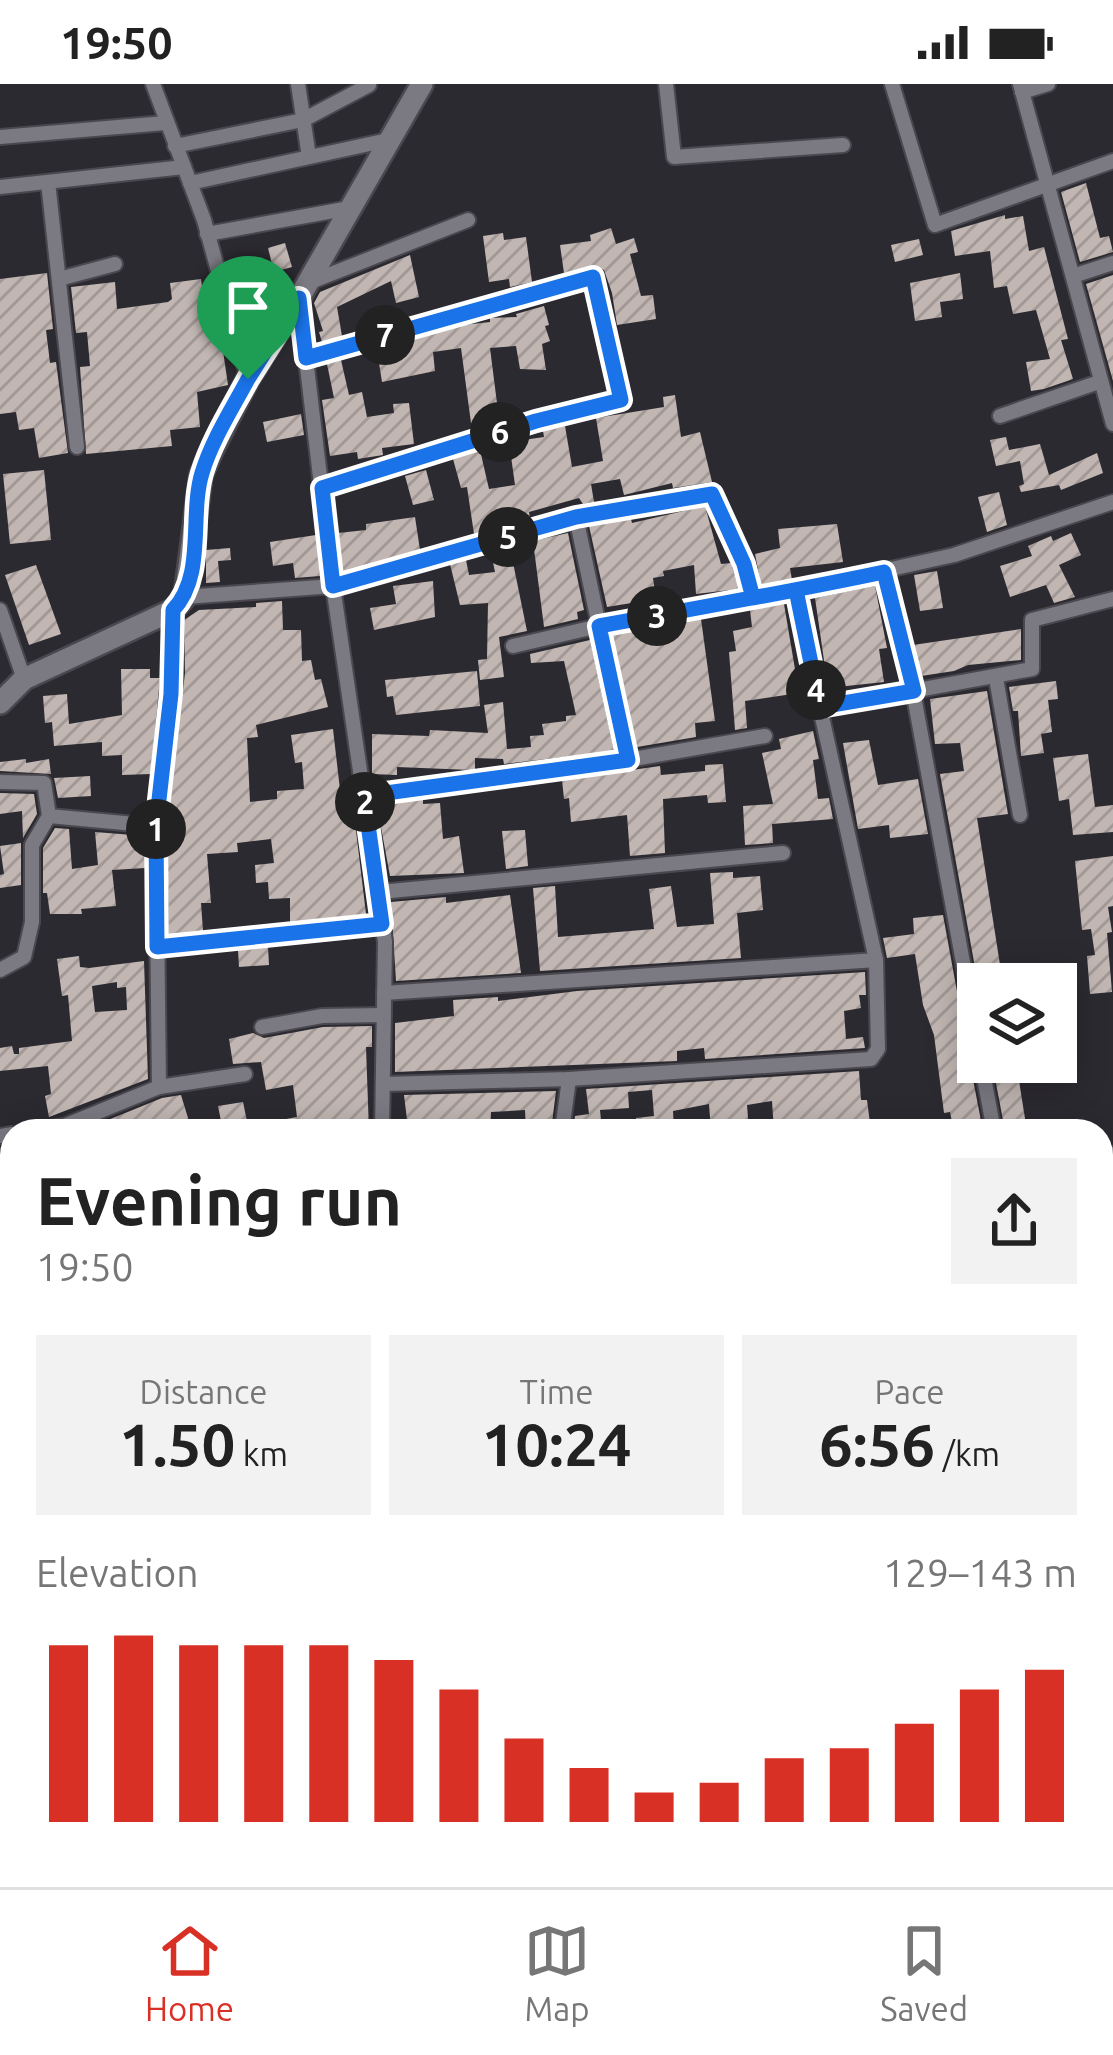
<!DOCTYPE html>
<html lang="en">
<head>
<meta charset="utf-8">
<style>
	body { margin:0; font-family:Ubuntu,sans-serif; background:#f2f2f2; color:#222; height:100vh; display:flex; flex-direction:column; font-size:45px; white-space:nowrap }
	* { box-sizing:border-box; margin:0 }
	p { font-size:39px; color:#767676 }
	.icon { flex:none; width:66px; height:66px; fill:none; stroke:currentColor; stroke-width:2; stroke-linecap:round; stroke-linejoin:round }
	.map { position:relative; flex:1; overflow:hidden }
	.drawer { position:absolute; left:0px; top:1035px; width:1113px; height:768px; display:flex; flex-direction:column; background:#fff; border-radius:36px 36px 0 0; box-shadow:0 6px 30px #0003 }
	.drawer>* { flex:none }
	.controls { position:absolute; left:957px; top:879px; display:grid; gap:24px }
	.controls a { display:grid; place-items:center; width:120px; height:120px; border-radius:0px; background:#fff; box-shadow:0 6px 30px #0003; font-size:60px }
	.pin { position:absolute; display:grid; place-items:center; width:102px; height:102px; color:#fff; margin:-123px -51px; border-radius:50% 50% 50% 0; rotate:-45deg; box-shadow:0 0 12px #0007 }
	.pin .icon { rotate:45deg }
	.km { position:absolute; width:60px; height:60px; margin:-30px; border-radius:50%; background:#222; color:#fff; font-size:33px; line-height:60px; text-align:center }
	.round { display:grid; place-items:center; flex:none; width:126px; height:126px; border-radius:0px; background:#f2f2f2 }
	.overview { display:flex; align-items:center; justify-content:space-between; height:204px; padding:0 36px }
	h1 { font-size:66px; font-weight:600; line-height:90px }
	.stats { display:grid; grid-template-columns:repeat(3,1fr); gap:18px; height:204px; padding:12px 36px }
	.stats div { display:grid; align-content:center; border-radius:0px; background:#f2f2f2; text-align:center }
	.stats b { font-size:60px; font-weight:600 }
	.stats small { font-size:33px; font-weight:400 }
	.stats p { font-size:33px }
	.chart { height:336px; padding:24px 36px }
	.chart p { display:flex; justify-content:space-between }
	.chart svg { width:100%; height:216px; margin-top:12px; stroke:#d93025; stroke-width:6 }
	.status { display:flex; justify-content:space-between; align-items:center; height:84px; padding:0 60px; background:#fff; direction:ltr }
	.status svg { height:33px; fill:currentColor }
	.tabs { display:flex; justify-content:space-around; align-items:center; height:168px; border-top:3px solid #e0e0e0; background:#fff; font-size:33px; color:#767676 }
	.tabs a { display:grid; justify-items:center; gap:6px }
	.tabs .selected { color:#d93025 }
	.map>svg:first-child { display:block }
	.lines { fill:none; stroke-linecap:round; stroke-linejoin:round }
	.stream { stroke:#78909d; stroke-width:4.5 }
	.building { fill:url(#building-hatch); fill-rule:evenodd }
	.minor-casing { stroke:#4a484e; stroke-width:18 }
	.tertiary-casing { stroke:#4a484e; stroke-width:22 }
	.secondary-casing { stroke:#4a484e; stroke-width:26 }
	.minor { stroke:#7b7982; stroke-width:14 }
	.tertiary { stroke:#7b7982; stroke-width:18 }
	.secondary { stroke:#7b7982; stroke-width:21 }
	.route-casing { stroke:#fff; stroke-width:24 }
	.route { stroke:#1a73e8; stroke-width:15 }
</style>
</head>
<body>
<div class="status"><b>19:50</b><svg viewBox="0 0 49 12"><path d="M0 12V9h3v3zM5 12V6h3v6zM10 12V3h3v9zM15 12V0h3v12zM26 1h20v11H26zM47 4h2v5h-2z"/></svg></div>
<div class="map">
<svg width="1113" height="1803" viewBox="0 0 1113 1803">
	<defs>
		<pattern id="building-hatch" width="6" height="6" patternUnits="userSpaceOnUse" patternTransform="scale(3)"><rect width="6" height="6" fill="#c1b6b2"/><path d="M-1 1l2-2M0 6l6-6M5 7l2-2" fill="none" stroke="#a29997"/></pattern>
	</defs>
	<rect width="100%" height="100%" fill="#2c2a31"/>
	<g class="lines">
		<g class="stream">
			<path d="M0,1642L12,1649"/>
			<path d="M232,1791L251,1803"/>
		</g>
	</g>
	<g class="building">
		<path d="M1086,99L1100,154L1109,152L1113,168L1080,178L1061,108Z"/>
		<path d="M1005,131V135L1023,132L1029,167L1044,163L1068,255L1061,256L1073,295L1044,305L1031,307L1026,278L1050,275L1036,226L1013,230L1007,202L994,204L990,167L955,172L951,147Z"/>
		<path d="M611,144L616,160L634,154L638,168L630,170L641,212L653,211L656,235L617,241L612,209L604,186L591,182L564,189L560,161L591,157L590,151Z"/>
		<path d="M503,149L504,156L526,153L532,198L510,203L509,195L489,198L483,152Z"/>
		<path d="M919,155L923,171L895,178L891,161Z"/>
		<path d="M285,159L292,183L274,188L268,164Z"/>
		<path d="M410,171L419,213L396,219L391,197L337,223L342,252L322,258L319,248L323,247L314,219L320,208Z"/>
		<path d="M47,189L53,245L46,246L50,279L56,278L68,369L39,374L34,344L19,346L16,328L0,330V195Z"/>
		<path d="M960,189L963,215L940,218L942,233L915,237L910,199Z"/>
		<path d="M1113,191V297L1086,200Z"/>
		<path d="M281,192L286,207L274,225L263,229L255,200Z"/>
		<path d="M201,195L203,210L213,209L217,226L228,301L197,308L200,343L170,346L172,362L86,370L80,283L90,282L87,248L76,249L71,203L115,198L117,225L168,218L172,215L170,199Z"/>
		<path d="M544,222L549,241L545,242L550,257L542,260L546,286L520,285L516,262L490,264L499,335L471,339L461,264L433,268L435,287L382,298L377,266L463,241L490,238V234L517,233L516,230Z"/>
		<path d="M341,276L349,311L362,308L367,333L394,329L393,320L409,319L414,360L382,364L383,371L358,375L357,368L330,372L322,316L334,314L327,280Z"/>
		<path d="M675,311L681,353L700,348L712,398L673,404L672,399L624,411L620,395L591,400L594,418L583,420L579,414L529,428L530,435L474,450L467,403L461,404L453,375L480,366L489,405L515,401L509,358L544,353L543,347L565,342L572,383L603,377L596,334L664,323L663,313Z"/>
		<path d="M301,330L304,351L267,358L263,338Z"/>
		<path d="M1006,353L1009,366L1040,360L1049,391L1097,369L1103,389L1061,406L1059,401L1021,408L1019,402L1024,400L1020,377L996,382L990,356Z"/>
		<path d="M44,386L51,456L10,460L3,390Z"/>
		<path d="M426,386L434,416L413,421L405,392Z"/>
		<path d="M999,408L1007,441L987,448L978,413Z"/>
		<path d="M705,422L721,480L731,479L739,505L696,510L694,481L663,487L664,492L653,494L656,515L607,523L589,442L631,435L632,439Z"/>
		<path d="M415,433L420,466L343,488L338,449L366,446V440Z"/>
		<path d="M837,440L843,478L790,484L792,496L761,501L755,470L780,464L778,445Z"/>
		<path d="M568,449L584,526L577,528L578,535L544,543L533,457Z"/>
		<path d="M1071,449L1081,471L1059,481L1075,513L1054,519L1046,501L1010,513L1000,482L1032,472L1028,462L1051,452L1053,457Z"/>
		<path d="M316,451L320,492L295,494L293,479L273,482L270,458Z"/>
		<path d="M230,464L231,476L218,477L220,498L206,499V466Z"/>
		<path d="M510,464L527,547L499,553L504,593L480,596L478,576L487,575L488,519L460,521L450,480L466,476L469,491L495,488L491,469Z"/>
		<path d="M36,481L61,550L29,561L5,491Z"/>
		<path d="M937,487L943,524L920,527L914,491Z"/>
		<path d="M433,497L435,533L374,546L370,524L396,520L393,502Z"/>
		<path d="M875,502L887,564L879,565L884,598L828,604L815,514Z"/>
		<path d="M282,517L283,546H301L302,577L311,576L315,596L321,595L328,623L256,641L258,653L247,654L250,718L277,715V707L304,705L302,678L295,679L291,651L333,645L343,732L354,730L366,830L290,838V814L269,815L268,798L256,799L255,781L274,779L271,755L237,759L238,768L207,770L211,819H201L203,847L169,851L167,743L185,589L184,536L199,526L256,523V519Z"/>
		<path d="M784,520L799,609L745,617L747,644L735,646L729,568L736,567L733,547L752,543L750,526Z"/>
		<path d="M701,535L715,637L695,639L696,653L637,663L612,551Z"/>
		<path d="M1021,545V576L968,581L954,587L921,592L913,561Z"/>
		<path d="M590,556L614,667L504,680L503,675L475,674V686H471L397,683V691L372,690V650L429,652L430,646L488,649L484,621L503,618L507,665L531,663L530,652L544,651L542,640L566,637V632L576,631L564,577L531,579L530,570Z"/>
		<path d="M121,585H150V594H160L151,690L122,691V671L102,672V658L54,662L52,638L45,639L43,612L67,610L69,640L122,631Z"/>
		<path d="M477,587L480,622L396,631L393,612L387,613L385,596Z"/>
		<path d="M1056,597L1058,615L1048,616L1052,648L1041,650L1044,669L1021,672L1018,627H1013L1009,603Z"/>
		<path d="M987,607L1008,730L977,734L1003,900H978L940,690L964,687L960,659L935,660L930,615Z"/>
		<path d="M813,647L819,675L813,676L818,715L829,714L833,735L772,740L773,759L745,761L743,722L773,720L762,669L781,665L779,655Z"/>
		<path d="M869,656L878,701L918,695L928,750L890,754L889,741L858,745L843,659Z"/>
		<path d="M1088,670L1095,723L1113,721V748L1073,751L1069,715L1059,717L1053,674Z"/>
		<path d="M26,675V679L49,675L51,690L0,687V678Z"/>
		<path d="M723,680L726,718L708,719L707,711L663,715L665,769L630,772L627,731L571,738L569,714L564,715L562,696L660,682L661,691L705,687V681Z"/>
		<path d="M90,692L91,712L58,714L54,694Z"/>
		<path d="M0,709L34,710L37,730L23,754L22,727L0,730Z"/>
		<path d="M423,715V720L440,719L443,755L459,752L464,789L390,792L377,722Z"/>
		<path d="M55,744L69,745L72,785L98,781L95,748L145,752V784L112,786L116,822L81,825L82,830H50L47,809H43V764Z"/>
		<path d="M525,746L528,782L506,785L502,747Z"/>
		<path d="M21,759V801L0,804V791L4,790L0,762Z"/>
		<path d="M1113,772V822L1108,823L1112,848L1107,849L1112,908L1090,910L1087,872L1095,871L1091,845L1082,846L1075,777Z"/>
		<path d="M733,788V794L760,792L763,826L737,829L741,874L540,887L533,804L555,802L558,853L654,845L649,805L671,802L677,843L714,840L710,789Z"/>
		<path d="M510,811L521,889L396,897L391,818L446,813V819Z"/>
		<path d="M943,831L967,962L973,970L970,980L983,1047H968L967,1041L953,1043L950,1028L944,1029L934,951L923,921L915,870L887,874L883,854L914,850L913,834Z"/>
		<path d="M268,863L269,881L239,883L238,866Z"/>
		<path d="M79,872L80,883L89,884L144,877L148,995L49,1033L45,1012L51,1010L48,982L0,987V964L12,962L14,970H19V964L72,957L68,911L62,912L57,875ZM117,898V904L126,903L127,926L95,928L92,902Z"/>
		<path d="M865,888L866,911H859L861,924L844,927L846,955L863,953L865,964L705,975L704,964L677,967V977L395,988V939L454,932L453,916L498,913V917L577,907Z"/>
		<path d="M372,942V963H366L369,1047H283L281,1036L297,1033L293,1001L266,1006L261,978L233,980L229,955L253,949L264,954L323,943Z"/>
		<path d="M992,978H1016L1027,1047H1005Z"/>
		<path d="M859,987L861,1016H867L871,1047H774L772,1017L747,1021L749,1047H711L709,1020L673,1027L674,1047H637L636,1034L654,1032L652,1006L628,1008L629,1024L600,1026L602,1047H573L575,1032L589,1030L586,1005Z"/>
		<path d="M556,1007L551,1047H526L525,1026L491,1028L490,1047H461V1039L408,1044L404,1011Z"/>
		<path d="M181,1011L192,1047H81L162,1014Z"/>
		<path d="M243,1018L249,1047H223L218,1022Z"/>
		<path d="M1113,1081V1213H1112L1101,1212V1083Z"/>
		<path d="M1,1239L12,1268V1284L5,1286L12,1306V1385L7,1387L12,1404V1476L0,1480V1366L4,1365L0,1351Z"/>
	</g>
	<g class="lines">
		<defs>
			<g id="minor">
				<path d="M153,0L204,136L248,295"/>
				<path d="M298,0L309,73"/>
				<path d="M666,0L674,73L843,61"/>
				<path d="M892,0L935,141L1113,77"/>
				<path d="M1020,0L1113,340"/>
				<path d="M1022,8L1048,0"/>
				<path d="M0,53L165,39"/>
				<path d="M175,62L303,36L369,1"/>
				<path d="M48,98L77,363"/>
				<path d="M190,99L388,56"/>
				<path d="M0,103L184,83"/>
				<path d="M207,150L350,124"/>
				<path d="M1073,192L1113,179"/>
				<path d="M59,195L115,180"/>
				<path d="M308,199L468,136"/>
				<path d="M299,216L333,502L576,433L599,542L797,506L820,624L1032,585V536L1113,515"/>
				<path d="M306,274L593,193L621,316L536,337L322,404"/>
				<path d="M1000,332L1099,298"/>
				<path d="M576,433L712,409L744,480L753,515"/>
				<path d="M884,488L913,607L978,960"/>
				<path d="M797,506L954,471L1113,418"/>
				<path d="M185,513L333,502L385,858L382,1047"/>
				<path d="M0,526L24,595"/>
				<path d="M513,562L599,542L628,676"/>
				<path d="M996,594L1020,731"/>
				<path d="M0,698L44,699L49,732L156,742"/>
				<path d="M365,712L628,676L765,652"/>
				<path d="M380,808L783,769"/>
				<path d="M157,863L382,840"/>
				<path d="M0,886L24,873L32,838V761L49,732"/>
				<path d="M384,909L876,876L820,624"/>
				<path d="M262,943L322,932L384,931"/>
				<path d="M981,978L994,1047"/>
				<path d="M383,1000L569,995L871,975L878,965L876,876"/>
				<path d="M159,1003L245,990"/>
				<path d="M34,1047L64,1042L159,1003L156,742L171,610L173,526"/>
				<path d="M562,1047L569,995"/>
				<path d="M0,1052L12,1050"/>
				<path d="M1101,1072L1113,1070"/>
				<path d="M0,1189L12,1225"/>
				<path d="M1101,1223L1113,1224"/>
				<path d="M0,1556L12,1581"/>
				<path d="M1101,1644L1113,1803"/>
				<path d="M0,1708L12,1718"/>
				<path d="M0,1783L18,1803"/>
				<path d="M92,1791L105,1803"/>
				<path d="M266,1791L278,1803"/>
				<path d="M456,1791L459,1803"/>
				<path d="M496,1791L499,1803"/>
				<path d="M743,1791V1803"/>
				<path d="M826,1791V1803"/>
				<path d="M298,1803L316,1791"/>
			</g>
			<g id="tertiary">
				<path d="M0,1152L12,1153"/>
				<path d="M1101,1386L1113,1397"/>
			</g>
			<path id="secondary" d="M0,619L24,595L173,526L185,513L201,391L213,364L248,295L299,214L422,0"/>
		</defs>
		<use href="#minor" class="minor-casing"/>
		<use href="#tertiary" class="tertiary-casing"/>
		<use href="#secondary" class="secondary-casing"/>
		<use href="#minor" class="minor"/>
		<use href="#tertiary" class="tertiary"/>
		<use href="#secondary" class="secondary"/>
	</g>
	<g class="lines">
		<defs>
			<path id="route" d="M248,295C232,325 212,356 202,389C189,432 206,491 173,526L171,610L156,742L157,863L382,840L364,712L628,676L599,542C694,525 789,508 884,488L914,607L820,623L796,506L753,514L744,480L712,410L576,433L333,502L322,404L536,337L621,316L593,193L306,274L299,214L248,295"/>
		</defs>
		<use href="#route" class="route-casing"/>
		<use href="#route" class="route"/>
	</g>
</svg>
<div class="controls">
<a><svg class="icon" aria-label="layers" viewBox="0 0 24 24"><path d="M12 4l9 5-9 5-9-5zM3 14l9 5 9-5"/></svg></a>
</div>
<div class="pin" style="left:248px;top:295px;background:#1e9e55"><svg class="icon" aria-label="arrive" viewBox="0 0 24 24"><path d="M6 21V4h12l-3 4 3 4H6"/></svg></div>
<b class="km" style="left:156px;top:745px">1</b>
<b class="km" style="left:365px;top:718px">2</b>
<b class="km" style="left:657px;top:532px">3</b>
<b class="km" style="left:816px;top:606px">4</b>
<b class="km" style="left:508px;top:453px">5</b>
<b class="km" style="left:500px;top:348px">6</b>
<b class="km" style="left:385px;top:251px">7</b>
<section class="drawer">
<div class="overview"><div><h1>Evening run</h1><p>19:50</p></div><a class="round"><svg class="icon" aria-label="share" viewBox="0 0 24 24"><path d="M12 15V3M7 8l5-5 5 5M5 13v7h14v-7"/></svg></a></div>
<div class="stats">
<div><p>Distance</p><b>1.50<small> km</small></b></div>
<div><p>Time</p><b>10:24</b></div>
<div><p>Pace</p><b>6:56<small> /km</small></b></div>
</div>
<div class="chart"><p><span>Elevation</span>129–143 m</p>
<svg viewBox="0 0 160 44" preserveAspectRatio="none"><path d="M5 44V8M15 44V6M25 44V8M35 44V8M45 44V8M55 44V11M65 44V17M75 44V27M85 44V33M95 44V38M105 44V36M115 44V31M125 44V29M135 44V24M145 44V17M155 44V13"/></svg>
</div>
</section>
</div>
<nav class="tabs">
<a class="selected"><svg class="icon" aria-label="home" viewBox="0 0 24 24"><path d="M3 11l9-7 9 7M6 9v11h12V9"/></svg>Home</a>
<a><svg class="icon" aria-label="map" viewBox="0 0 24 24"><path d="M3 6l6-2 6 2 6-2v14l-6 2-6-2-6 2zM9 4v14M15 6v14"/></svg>Map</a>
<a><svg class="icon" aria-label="saved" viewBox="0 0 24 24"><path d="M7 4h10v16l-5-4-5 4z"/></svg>Saved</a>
</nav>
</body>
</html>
